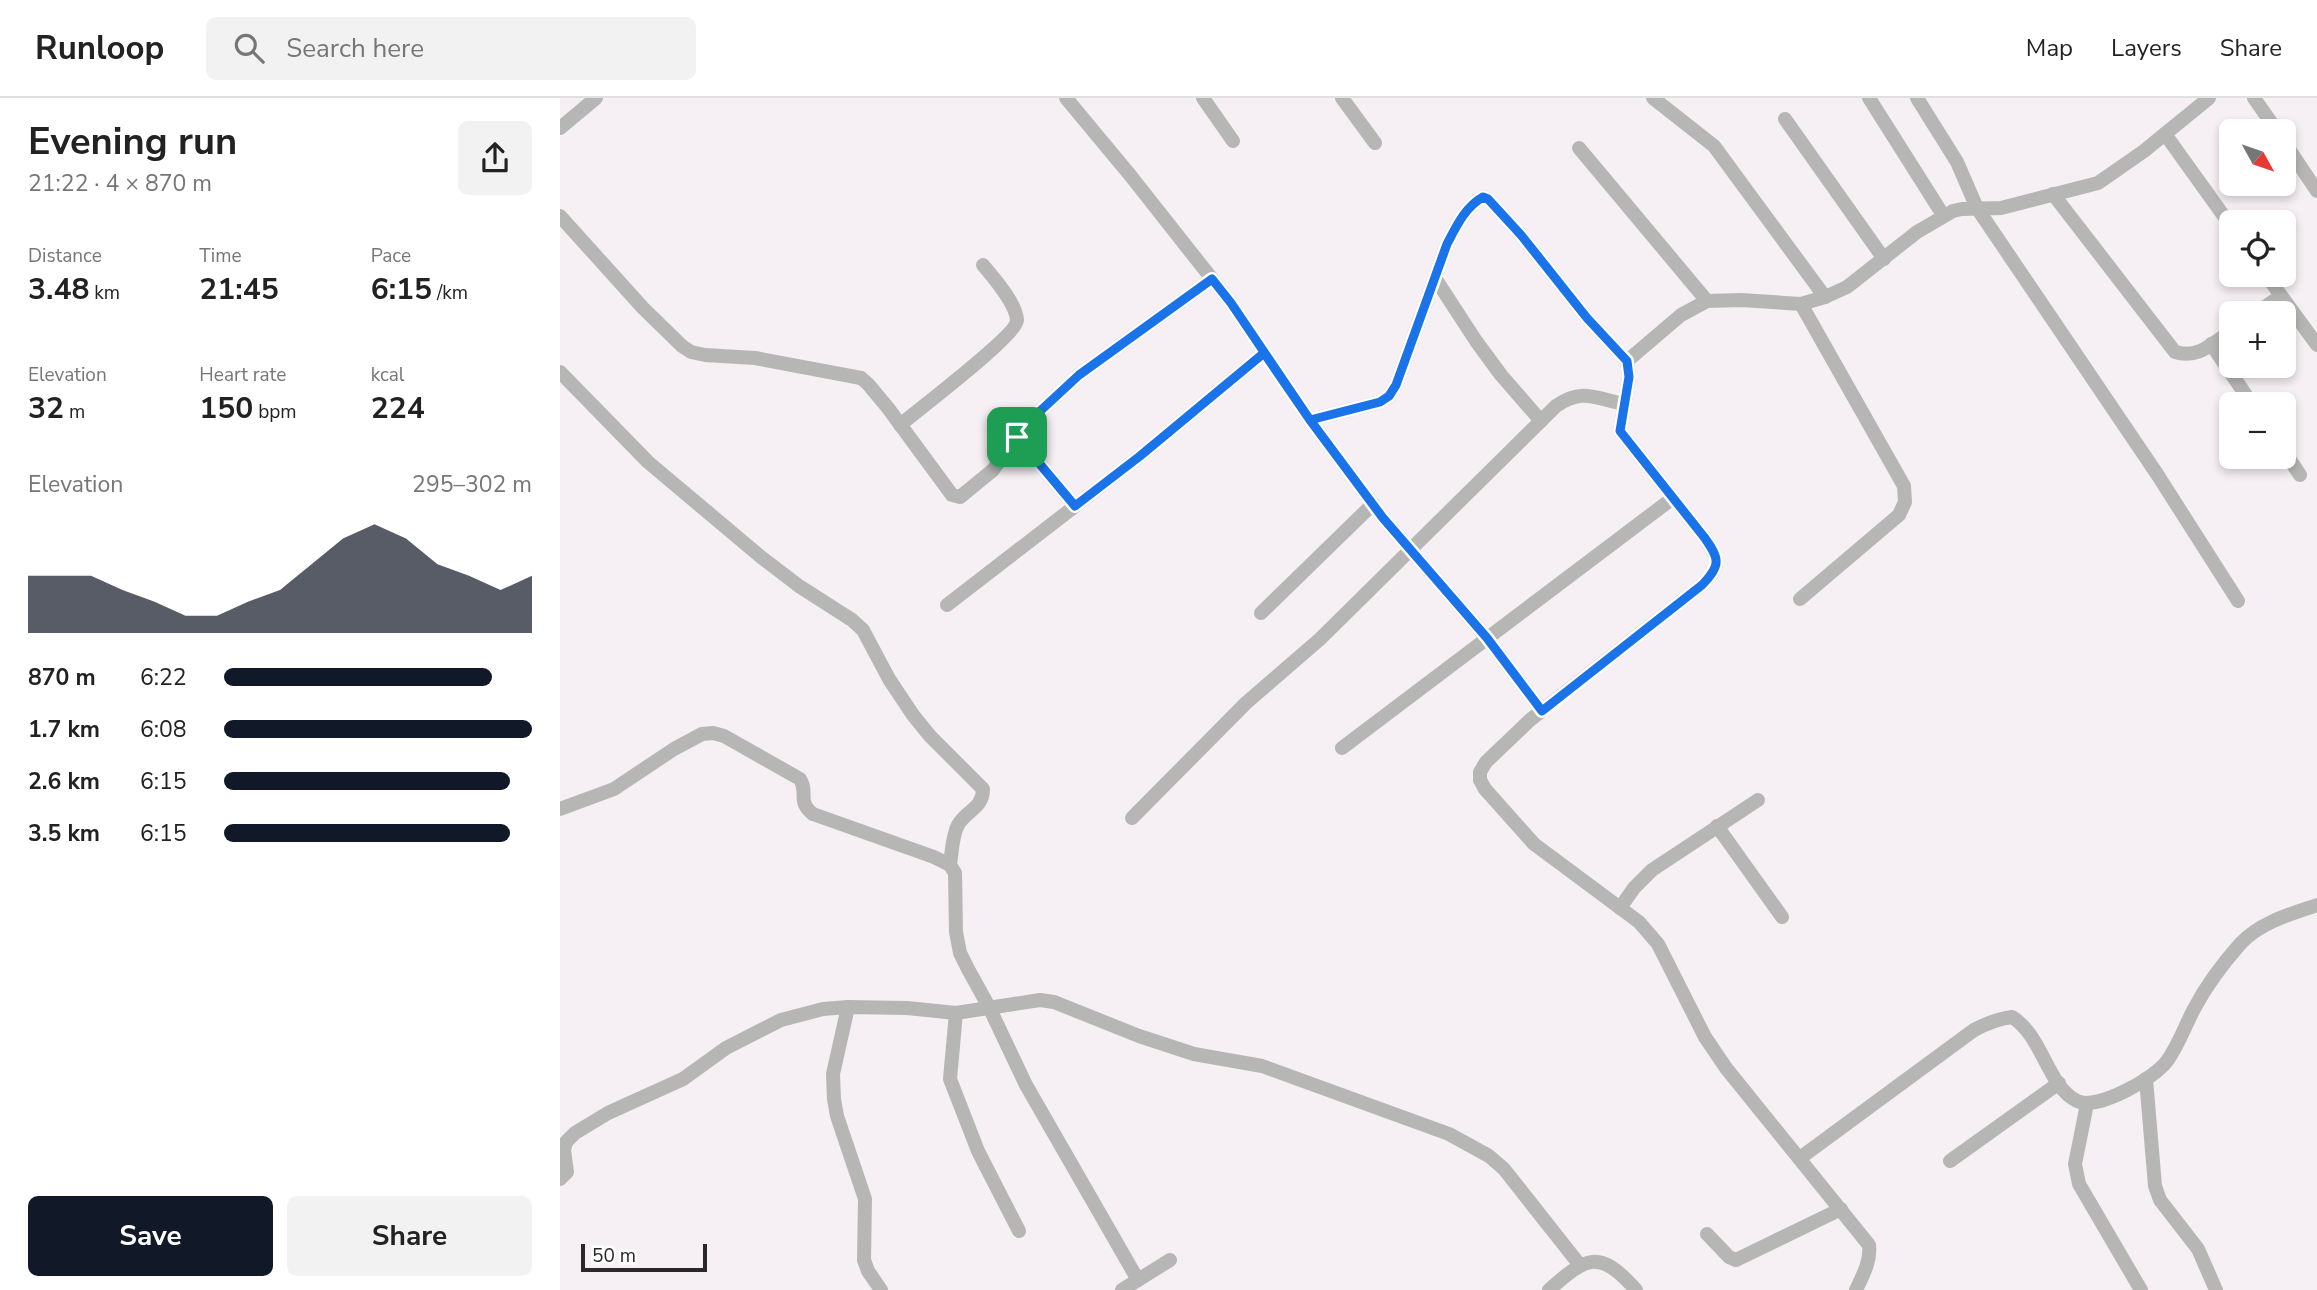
<!DOCTYPE html>
<html lang="en">
<head>
<meta charset="utf-8">
<style>
	body { margin:0; font-family:"Nunito Sans",sans-serif; background:#f2f2f2; color:#222; height:100vh; display:flex; flex-direction:column; font-size:26px; white-space:nowrap }
	* { box-sizing:border-box; margin:0 }
	p { font-size:23px; color:#767676 }
	.icon { flex:none; width:38px; height:38px; fill:none; stroke:currentColor; stroke-width:2; stroke-linecap:round; stroke-linejoin:round }
	.map { position:relative; flex:1; overflow:hidden }
	.sheet { display:flex; flex-direction:column; background:#fff; width:560px }
	.sheet>* { flex:none }
	.needle { width:46px; rotate:130deg }
	.controls { position:absolute; left:1659px; top:21px; display:grid; gap:14px }
	.controls a { display:grid; place-items:center; width:77px; height:77px; border-radius:10px; background:#fff; box-shadow:0 4px 10px #0003; font-size:35px }
	.scale { position:absolute; left:21px; bottom:18px; width:126px; box-sizing:border-box; padding-left:7px; border:4px solid #2a282a; border-top:0; font-size:19px; line-height:24px; white-space:nowrap; color:#2a282a; -webkit-text-stroke:5px #fefefe; paint-order:stroke }
	.pin { position:absolute; display:grid; place-items:center; width:60px; height:60px; color:#fff; margin:-30px; border-radius:14px; box-shadow:0 4px 10px #0006 }
	.round { display:grid; place-items:center; flex:none; width:74px; height:74px; border-radius:10px; background:#f2f2f2 }
	.headline { display:flex; align-items:center; justify-content:space-between; height:119px; padding:0 28px }
	h1 { font-size:38px; font-weight:700; line-height:52px }
	.stats { display:grid; grid-template-columns:repeat(3,1fr); gap:10px; height:119px; padding:7px 28px }
	.stats div { display:grid; align-content:center }
	.stats b { font-size:30px; font-weight:700 }
	.stats small { font-size:19px; font-weight:400 }
	.stats p { font-size:19px }
	.chart { height:196px; padding:14px 28px }
	.chart p { display:flex; justify-content:space-between }
	.chart svg { width:100%; height:126px; margin-top:7px; fill:#111827; opacity:.7 }
	.primary-button { display:flex; gap:14px; margin-top:auto; padding:14px 28px }
	.primary-button a { flex:1; height:80px; border-radius:10px; background:#111827; color:#fff; font-size:28px; font-weight:700; line-height:80px; text-align:center }
	.primary-button a+a { background:#f2f2f2; color:#222 }
	ul { padding:0 28px; list-style:none; font-size:23px }
	li { display:grid; grid-template-columns:112px 84px 1fr; align-items:center; height:52px }
	li i { height:18px; border-radius:9px; background:#111827 }
	header { display:flex; align-items:center; gap:42px; box-sizing:border-box; height:98px; padding:0 35px; background:#fff; border-bottom:2px solid #e0e0e0 }
	header strong { font-size:33px }
	nav { display:flex; gap:38px; margin-inline-start:auto; font-size:24px }
	.search { width:490px; height:63px; background:#f2f2f2; display:flex; align-items:center; gap:18px; box-sizing:border-box; padding:0 24px; border-radius:10px; color:#767676; font-size:26px }
	main { display:flex; flex:1; min-height:0 }
	.map>svg:first-child { display:block }
	.lines { fill:none; stroke-linecap:round; stroke-linejoin:round }
	.street { stroke:#b6b7b4; stroke-width:14 }
	.route-casing { stroke:#fff; stroke-width:14 }
	.route { stroke:#1a73e8; stroke-width:9 }
</style>
</head>
<body>
<header>
<strong>Runloop</strong>
<div class="search"><svg class="icon" aria-label="search" viewBox="0 0 24 24"><circle cx="10" cy="10" r="6"/><path d="M15 15l6 6"/></svg>Search here</div>
<nav><a>Map</a><a>Layers</a><a>Share</a></nav>
</header>
<main>
<section class="sheet">
<div class="headline"><div><h1>Evening run</h1><p>21:22 · 4 × 870 m</p></div><a class="round"><svg class="icon" aria-label="share" viewBox="0 0 24 24"><path d="M12 15V3M7 8l5-5 5 5M5 13v7h14v-7"/></svg></a></div>
<div class="stats">
<div><p>Distance</p><b>3.48<small> km</small></b></div>
<div><p>Time</p><b>21:45</b></div>
<div><p>Pace</p><b>6:15<small> /km</small></b></div>
</div>
<div class="stats">
<div><p>Elevation</p><b>32<small> m</small></b></div>
<div><p>Heart rate</p><b>150<small> bpm</small></b></div>
<div><p>kcal</p><b>224</b></div>
</div>
<div class="chart"><p><span>Elevation</span>295–302 m</p>
<svg viewBox="0 0 160 44" preserveAspectRatio="none"><path d="M0 44V24L10 24L20 24L30 29L40 33L50 38L60 38L70 33L80 29L90 20L100 11L110 6L120 11L130 20L140 24L150 29L160 24V44z"/></svg>
</div>
<ul>
<li><b>870 m</b>6:22<i style="width:87%"></i></li>
<li><b>1.7 km</b>6:08<i style="width:100%"></i></li>
<li><b>2.6 km</b>6:15<i style="width:93%"></i></li>
<li><b>3.5 km</b>6:15<i style="width:93%"></i></li>
</ul>
<div class="primary-button"><a>Save</a><a>Share</a></div>
</section>
<div class="map">
<svg width="1757" height="1192" viewBox="0 0 1757 1192">
	<rect width="100%" height="100%" fill="#f6eff3"/>
	<g class="lines">
		<g class="street">
			<path d="M506,0L570,77L671,205L750,322L820,304L829,298L836,287L887,146C896,129 905,109 923,99L928,101L961,137L1027,220L1067,263L1069,279L1060,333L1144,439C1160,462 1161,467 1142,487L970,622L926,664L920,674V682L925,691L974,746L1079,824L1098,846L1145,939L1166,970L1309,1147C1311,1163 1303,1177 1296,1192"/>
			<path d="M643,0L673,43"/>
			<path d="M782,0L815,45"/>
			<path d="M1093,0L1154,48L1265,199"/>
			<path d="M1309,0L1383,117"/>
			<path d="M1357,0L1397,64L1417,110L1597,376L1678,503"/>
			<path d="M1694,0L1717,33"/>
			<path d="M1225,21L1324,161"/>
			<path d="M0,30L36,0"/>
			<path d="M1605,36L1671,128"/>
			<path d="M1724,44L1757,93"/>
			<path d="M1019,50L1147,203"/>
			<path d="M1493,96L1615,254C1639,261 1653,245 1671,233"/>
			<path d="M0,118L83,210L122,248L131,254L145,257L195,260L301,280L308,286L328,310L392,397L400,399L433,372L465,327L519,277L652,181"/>
			<path d="M1706,177L1757,247"/>
			<path d="M875,180L916,243L941,277L981,323"/>
			<path d="M1696,215L1721,198"/>
			<path d="M1651,246L1692,306"/>
			<path d="M1067,263L1121,217L1147,203L1181,202L1241,206L1265,199L1287,189L1357,134L1393,113L1402,111L1441,110L1538,85L1584,53L1649,0"/>
			<path d="M0,274L88,364L201,459L239,488L292,522L303,532L329,581L353,617L370,638L423,691C423,711 406,712 398,727C392,738 392,754 390,767"/>
			<path d="M750,322L823,420L927,540L982,613"/>
			<path d="M340,327C358,312 457,237 457,222C456,205 434,180 423,167"/>
			<path d="M457,339L515,408"/>
			<path d="M1724,353L1740,377"/>
			<path d="M1240,501L1339,417L1345,404L1344,388L1241,206"/>
			<path d="M387,507L580,358L704,255"/>
			<path d="M701,515L813,406"/>
			<path d="M782,650L1113,400"/>
			<path d="M0,711L54,691L114,651L142,636L153,635L164,638L240,681C249,695 236,702 253,716L374,759L390,767L395,775L396,834L400,855L408,871L429,909L466,987L578,1182"/>
			<path d="M572,720L686,605L760,541L996,308C1022,290 1035,300 1063,306"/>
			<path d="M1157,728L1222,819"/>
			<path d="M1060,810L1074,790L1092,772L1198,702"/>
			<path d="M288,909L273,976L274,1001L277,1018L305,1101L304,1162L308,1173L321,1192"/>
			<path d="M396,915L390,981L418,1053L459,1133"/>
			<path d="M1586,981L1595,1088L1600,1102L1638,1151L1656,1192"/>
			<path d="M1527,1006L1515,1066L1519,1086L1581,1192"/>
			<path d="M1240,1060L1414,932C1427,925 1437,921 1452,919C1483,938 1487,988 1517,1003C1537,1013 1595,980 1607,963C1618,948 1625,928 1634,911C1646,888 1664,864 1681,845C1701,824 1731,816 1757,807"/>
			<path d="M1390,1063L1499,985"/>
			<path d="M0,1081L7,1074L4,1052L6,1044L15,1035L48,1015L123,981L166,950L221,922L263,911L288,909L347,910L396,915L480,902L494,904L579,938L634,956L702,968L889,1036L929,1058L944,1071L1019,1166"/>
			<path d="M1147,1136L1169,1159L1176,1162L1281,1111"/>
			<path d="M562,1192L610,1162"/>
			<path d="M989,1192C1026,1159 1039,1150 1076,1192"/>
		</g>
	</g>
	<g class="lines">
		<defs>
			<path id="route" d="M457,339L465,327L519,277L652,181L671,205L750,322L823,420L927,540L982,613L1142,487C1161,467 1160,461 1144,439L1060,333L1069,279L1067,263L1027,220L961,137L928,101L923,99C905,109 896,129 887,146L836,287L829,298L820,304L750,322L704,255L580,358L515,408L457,339"/>
		</defs>
		<use href="#route" class="route-casing"/>
		<use href="#route" class="route"/>
	</g>
</svg>
<div class="controls">
<a><svg class="needle" viewBox="-14 -14 28 28"><path d="M0-13l5 13h-10z" fill="#e53935"/><path d="M0 13l5-13h-10z" fill="#767676"/></svg></a>
<a><svg class="icon" aria-label="locate" viewBox="0 0 24 24"><circle cx="12" cy="12" r="6"/><path d="M12 2v4M12 18v4M2 12h4M18 12h4"/></svg></a>
<a>+</a>
<a>−</a>
</div>
<div class="scale">50 m</div>
<div class="pin" style="left:457px;top:339px;background:#1e9e55"><svg class="icon" aria-label="arrive" viewBox="0 0 24 24"><path d="M6 21V4h12l-3 4 3 4H6"/></svg></div>
</div>
</main>
</body>
</html>
